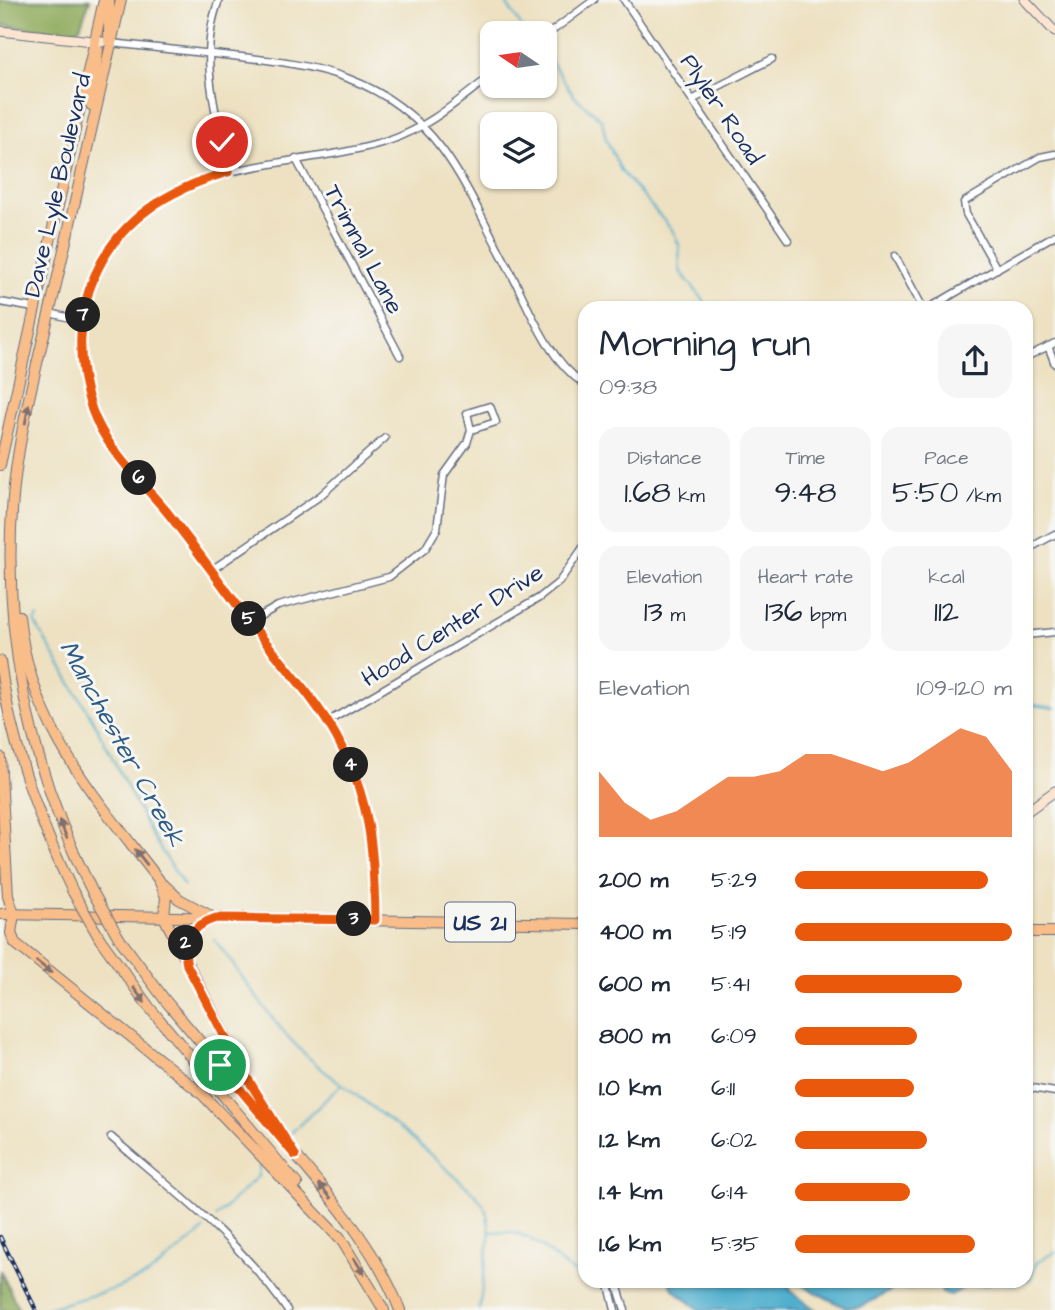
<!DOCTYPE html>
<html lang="en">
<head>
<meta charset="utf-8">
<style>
	body { margin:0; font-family:"Architects Daughter",sans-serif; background:#f6f6f7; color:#1f2937; height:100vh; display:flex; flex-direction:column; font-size:26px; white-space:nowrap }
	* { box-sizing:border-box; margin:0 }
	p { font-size:23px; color:#747a83 }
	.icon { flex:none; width:38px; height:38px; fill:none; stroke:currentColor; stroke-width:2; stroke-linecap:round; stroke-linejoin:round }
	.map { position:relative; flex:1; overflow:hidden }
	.side { position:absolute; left:578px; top:301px; width:455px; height:987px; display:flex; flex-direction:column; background:#fff; border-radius:21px; box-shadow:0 2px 5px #0004 }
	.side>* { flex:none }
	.needle { width:46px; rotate:283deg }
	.controls { position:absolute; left:480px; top:21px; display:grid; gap:14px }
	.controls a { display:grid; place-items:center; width:77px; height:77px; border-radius:14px; background:#fff; box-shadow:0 2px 5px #0004; font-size:35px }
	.pin { position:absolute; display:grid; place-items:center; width:60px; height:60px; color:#fff; margin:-30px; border:4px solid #fff; border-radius:50%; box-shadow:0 2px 7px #0007 }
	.km { position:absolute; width:35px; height:35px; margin:-18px; border-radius:50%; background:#222; color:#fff; font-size:19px; line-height:35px; text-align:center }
	.round { display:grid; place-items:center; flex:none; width:74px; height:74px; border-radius:21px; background:#f6f6f7 }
	.head { display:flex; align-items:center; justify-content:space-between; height:119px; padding:0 21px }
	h1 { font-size:38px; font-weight:600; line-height:52px }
	.figures { display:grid; grid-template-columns:repeat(3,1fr); gap:10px; height:119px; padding:7px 21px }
	.figures div { display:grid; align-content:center; border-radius:18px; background:#f6f6f7; text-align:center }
	.figures b { font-size:30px; font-weight:600 }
	.figures small { font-size:19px; font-weight:400 }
	.figures p { font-size:19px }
	.chart { height:196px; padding:14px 21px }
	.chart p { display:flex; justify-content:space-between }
	.chart svg { width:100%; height:126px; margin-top:7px; fill:#ea580c; opacity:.7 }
	ul { padding:0 21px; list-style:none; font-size:23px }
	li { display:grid; grid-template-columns:112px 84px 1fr; align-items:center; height:52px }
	li i { height:18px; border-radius:9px; background:#ea580c }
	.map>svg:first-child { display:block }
	.forest { fill:#8eaa5c; stroke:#546c5d; stroke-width:2 }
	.water { fill:#4eaecd; stroke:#346e96; stroke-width:2 }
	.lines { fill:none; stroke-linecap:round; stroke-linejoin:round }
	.stream { stroke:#4eaecd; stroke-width:2 }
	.street-casing { stroke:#646d81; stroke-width:9 }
	.secondary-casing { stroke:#646d81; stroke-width:11 }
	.primary-casing { stroke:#646d81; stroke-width:12 }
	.street { stroke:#fff; stroke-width:6 }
	.secondary { stroke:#fce5d0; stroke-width:9 }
	.primary { stroke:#f8bd89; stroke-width:10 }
	.rail-casing { stroke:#1b2f5e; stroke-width:4.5 }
	.rail { stroke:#f6f6f2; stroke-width:2; stroke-dasharray:5; stroke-linecap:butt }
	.primary-bridge-casing { stroke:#646d81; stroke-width:12; stroke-linecap:butt }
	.primary-bridge { stroke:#f8bd89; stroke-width:10 }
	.oneway { fill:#7e6f71 }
	.route-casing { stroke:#fff; stroke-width:14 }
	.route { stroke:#ea580c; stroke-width:9 }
	.labels { text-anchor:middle; stroke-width:6; stroke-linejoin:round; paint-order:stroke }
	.shield { fill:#f6f6f2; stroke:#5d6b8a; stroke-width:2 }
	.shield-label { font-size:23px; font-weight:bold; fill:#1b2f5e }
	.street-label { font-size:24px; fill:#1b2f5e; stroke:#f6f6f2 }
	.water-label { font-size:26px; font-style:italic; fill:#2d5b85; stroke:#f6f6f2 }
</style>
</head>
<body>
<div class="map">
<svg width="1055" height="1310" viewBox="0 0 1055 1310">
	<rect width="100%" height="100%" fill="#f6f6f2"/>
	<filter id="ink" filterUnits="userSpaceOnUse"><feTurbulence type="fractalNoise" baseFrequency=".0143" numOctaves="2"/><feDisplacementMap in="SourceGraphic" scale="14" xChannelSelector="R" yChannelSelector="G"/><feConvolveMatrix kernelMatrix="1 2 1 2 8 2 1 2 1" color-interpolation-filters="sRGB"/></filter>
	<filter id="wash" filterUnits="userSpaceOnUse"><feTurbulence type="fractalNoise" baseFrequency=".00686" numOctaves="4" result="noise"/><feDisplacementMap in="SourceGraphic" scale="28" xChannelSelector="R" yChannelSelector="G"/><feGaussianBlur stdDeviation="1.57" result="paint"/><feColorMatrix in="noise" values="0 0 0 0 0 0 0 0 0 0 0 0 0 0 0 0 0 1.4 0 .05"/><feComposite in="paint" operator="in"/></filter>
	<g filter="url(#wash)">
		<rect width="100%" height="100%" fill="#ede1c1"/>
		<g class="forest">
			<path d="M0,0H90L80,27L72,33L0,25Z"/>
			<path d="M0,1270L19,1310H0Z"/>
		</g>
		<g class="water">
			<path d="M669,1281H816L824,1284L831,1281H878L915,1288L894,1289L862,1306L846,1308L796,1282L789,1284L790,1291L816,1310H700L674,1290Z"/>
			<path d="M940,1281H992L993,1282L987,1285H969L951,1295L942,1293Z"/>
		</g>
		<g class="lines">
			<g class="stream">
				<path d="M504,0L526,33"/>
				<path d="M544,51L574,96L602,120L606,139L621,171L673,231L679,245L680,271L710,308"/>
				<path d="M38,617L35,623L94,722L153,837L184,886"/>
				<path d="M1026,704L1055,708"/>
				<path d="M214,939C258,995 280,1042 342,1084L291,1133"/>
				<path d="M342,1084L408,1135L475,1194L486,1209L490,1232L479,1310"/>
				<path d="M216,1217L258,1176L260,1163"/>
				<path d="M491,1232C540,1227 545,1260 584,1277"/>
				<path d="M594,1281L599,1283"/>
				<path d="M1026,1281L1030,1279L1037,1262L1055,1252"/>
				<path d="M991,1282L1016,1284L1024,1281"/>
				<path d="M915,1288H941"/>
				<path d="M41,1310L114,1289L148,1275L204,1230"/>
			</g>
		</g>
	</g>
	<g filter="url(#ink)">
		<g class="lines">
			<defs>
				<g id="street">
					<path d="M219,0C197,56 217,116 228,172"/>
					<path d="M624,0L788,240"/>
					<path d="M544,37L594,0"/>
					<path d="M111,43C151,47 192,52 232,56C317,65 387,76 442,149C468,184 486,227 507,265C528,305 546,358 584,384"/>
					<path d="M692,100L772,59"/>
					<path d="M296,159L400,356"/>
					<path d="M895,256L923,308"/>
					<path d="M997,269L966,214L964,202L1040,157L1055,154"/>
					<path d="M0,302L34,308"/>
					<path d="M929,308L1055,235"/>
					<path d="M50,313L82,321"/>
					<path d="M1048,346L1055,364"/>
					<path d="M1026,357L1055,343"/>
					<path d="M1026,550L1055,534"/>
					<path d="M213,569L320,496L385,438"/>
					<path d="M250,622L278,606L389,577L425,549L437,529L444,475L467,443L471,430L496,422L490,406L467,413L471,430"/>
					<path d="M1026,635L1055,632"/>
					<path d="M327,722L539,598L559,582L584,546"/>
					<path d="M375,920C374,853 371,794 335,734C313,697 282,664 255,629C228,592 201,554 172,518C145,486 109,452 93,413C65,342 85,259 145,211C214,156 310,167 391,140C429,127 460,99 492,75"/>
					<path d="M1026,1087L1055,1092"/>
					<path d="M111,1137C174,1191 241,1241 287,1310"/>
					<path d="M608,1281L615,1310"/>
					<path d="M616,1281L625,1310"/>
				</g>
				<g id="secondary">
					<path d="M1025,0L1055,32"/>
					<path d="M0,31L102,42"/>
					<path d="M1026,812L1055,791"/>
				</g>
				<g id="primary">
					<path d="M109,0V41"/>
					<path d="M91,105L98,50"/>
					<path d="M0,465L104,0"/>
					<path d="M19,616C30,727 94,795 159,880L166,897L164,917L243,1071L295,1155"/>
					<path d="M0,661C10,742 38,819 73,892"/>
					<path d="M0,757L8,896L14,914L11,933L15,943L202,1094L342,1241"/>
					<path d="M164,885L179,899L209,915"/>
					<path d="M92,891C28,765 0,627 14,486C21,420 40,354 55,289C77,193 99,96 121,0"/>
					<path d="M0,914L584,924"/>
					<path d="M1026,932H1055"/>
					<path d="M119,938L165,1000L270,1125"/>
					<path d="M100,939L149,1007L297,1184"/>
					<path d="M185,956C184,937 195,925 213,919"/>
					<path d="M293,1152C335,1202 376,1249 400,1310"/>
					<path d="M339,1236L384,1310"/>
				</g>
			</defs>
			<use href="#street" class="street-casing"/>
			<use href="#secondary" class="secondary-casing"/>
			<use href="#primary" class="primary-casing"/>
			<use href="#street" class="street"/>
			<use href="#secondary" class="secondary"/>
			<use href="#primary" class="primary"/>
			<defs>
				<path id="rail" d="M0,1237L36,1310"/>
			</defs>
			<use href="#rail" class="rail-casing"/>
			<use href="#rail" class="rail"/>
			<defs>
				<g id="primary-bridge">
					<path d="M92,891L119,938"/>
					<path d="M73,892L100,939"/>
				</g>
			</defs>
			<use href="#primary-bridge" class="primary-bridge-casing"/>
			<use href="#primary-bridge" class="primary-bridge"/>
		</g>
		<defs><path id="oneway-solid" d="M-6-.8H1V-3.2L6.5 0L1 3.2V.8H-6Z" transform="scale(1.75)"/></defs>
		<g class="oneway">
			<use href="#oneway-solid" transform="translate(27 414) rotate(-79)"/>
			<use href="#oneway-solid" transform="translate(63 829) rotate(-113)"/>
			<use href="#oneway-solid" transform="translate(141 857) rotate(-128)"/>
			<use href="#oneway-solid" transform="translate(44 967) rotate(38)"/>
			<use href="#oneway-solid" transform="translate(139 995) rotate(53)"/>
			<use href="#oneway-solid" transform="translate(325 1191) rotate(-130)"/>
			<use href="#oneway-solid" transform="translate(359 1266) rotate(57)"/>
		</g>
	</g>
	<g class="lines" filter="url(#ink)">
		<defs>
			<path id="route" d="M220,1065L295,1155L243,1071L187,965C181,940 193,925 216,918L375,920C374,849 371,799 336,736C315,698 283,665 256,630C226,591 198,551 167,512C141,481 106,449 92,410C77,366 76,318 95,275C120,218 170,189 228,172L222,142"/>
		</defs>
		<use href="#route" class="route-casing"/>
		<use href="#route" class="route"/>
	</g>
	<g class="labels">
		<rect class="shield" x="445" y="902.5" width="70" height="39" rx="5"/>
		<g class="shield-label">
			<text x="480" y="930">US 21</text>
		</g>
		<g class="street-label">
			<text transform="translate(722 109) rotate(56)" y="8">Plyler Road</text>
			<text transform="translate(57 185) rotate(-77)" y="8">Dave Lyle Boulevard</text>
			<text transform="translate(364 249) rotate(62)" y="8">Trimnal Lane</text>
			<text transform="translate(452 625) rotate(-32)" y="8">Hood Center Drive</text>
		</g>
		<g class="water-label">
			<text transform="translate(123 743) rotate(61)" y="9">Manchester Creek</text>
		</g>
	</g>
</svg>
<div class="controls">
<a><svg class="needle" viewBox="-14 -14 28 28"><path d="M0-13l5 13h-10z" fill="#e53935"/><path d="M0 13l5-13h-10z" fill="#747a83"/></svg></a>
<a><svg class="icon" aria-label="layers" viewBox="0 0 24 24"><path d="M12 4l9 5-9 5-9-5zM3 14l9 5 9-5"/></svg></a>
</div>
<div class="pin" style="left:220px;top:1065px;background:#1e9e55"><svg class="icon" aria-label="arrive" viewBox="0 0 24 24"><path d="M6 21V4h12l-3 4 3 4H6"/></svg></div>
<div class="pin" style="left:222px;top:142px;background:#d93025"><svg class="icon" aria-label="check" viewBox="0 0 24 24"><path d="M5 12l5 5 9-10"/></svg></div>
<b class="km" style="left:186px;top:943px">2</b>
<b class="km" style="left:354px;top:919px">3</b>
<b class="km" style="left:351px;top:765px">4</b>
<b class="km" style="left:249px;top:619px">5</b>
<b class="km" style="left:139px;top:478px">6</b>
<b class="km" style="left:83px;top:315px">7</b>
<section class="side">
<div class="head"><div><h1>Morning run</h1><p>09:38</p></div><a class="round"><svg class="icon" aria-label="share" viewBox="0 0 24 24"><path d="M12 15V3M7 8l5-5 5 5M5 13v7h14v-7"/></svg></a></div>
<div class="figures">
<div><p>Distance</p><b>1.68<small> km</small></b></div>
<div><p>Time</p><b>9:48</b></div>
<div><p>Pace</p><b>5:50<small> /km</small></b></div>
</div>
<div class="figures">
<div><p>Elevation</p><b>13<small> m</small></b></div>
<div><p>Heart rate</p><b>136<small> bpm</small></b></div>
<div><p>kcal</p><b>112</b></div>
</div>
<div class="chart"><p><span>Elevation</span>109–120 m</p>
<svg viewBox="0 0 160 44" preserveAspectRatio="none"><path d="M0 44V21L10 32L20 38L30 35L40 29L50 23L60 23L70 21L80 15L90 15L100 18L110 21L120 18L130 12L140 6L150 9L160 21V44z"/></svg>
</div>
<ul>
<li><b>200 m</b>5:29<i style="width:89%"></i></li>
<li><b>400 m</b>5:19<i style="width:100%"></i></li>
<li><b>600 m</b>5:41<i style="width:77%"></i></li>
<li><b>800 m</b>6:09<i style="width:56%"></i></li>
<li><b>1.0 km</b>6:11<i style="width:55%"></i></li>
<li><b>1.2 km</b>6:02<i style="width:61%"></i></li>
<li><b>1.4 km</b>6:14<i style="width:53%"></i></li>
<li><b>1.6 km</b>5:35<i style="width:83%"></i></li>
</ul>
</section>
</div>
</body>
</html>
